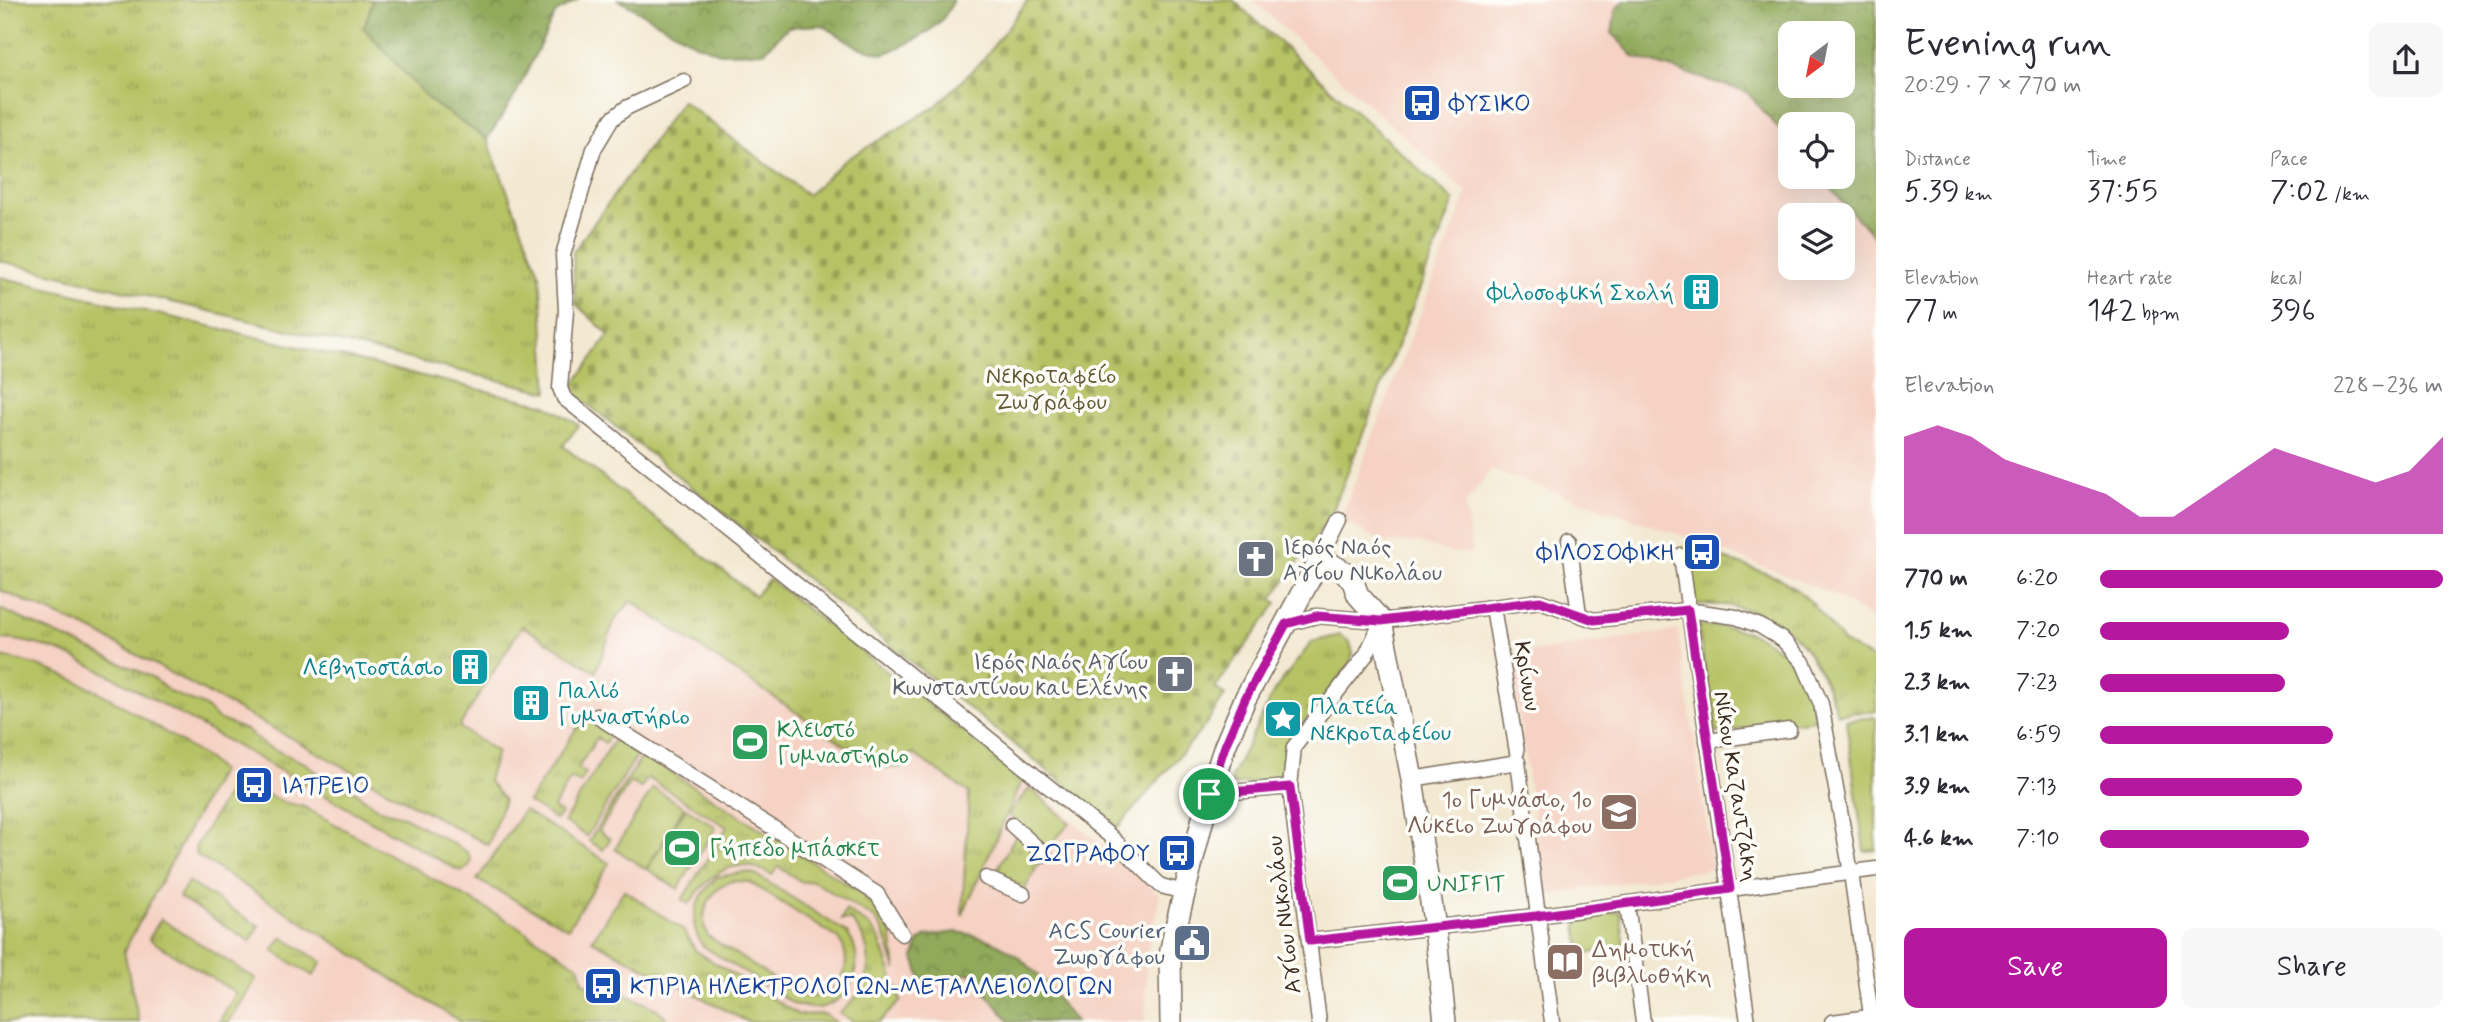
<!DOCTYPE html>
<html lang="en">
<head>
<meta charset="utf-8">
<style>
	body { margin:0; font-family:Mynerve,sans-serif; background:#f7f7f7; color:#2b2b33; height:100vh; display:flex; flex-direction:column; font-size:26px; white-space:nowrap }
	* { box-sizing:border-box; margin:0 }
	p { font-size:23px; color:#7c7c81 }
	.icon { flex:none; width:38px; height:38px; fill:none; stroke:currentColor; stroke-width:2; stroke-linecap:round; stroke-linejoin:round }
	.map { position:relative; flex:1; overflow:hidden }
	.drawer { display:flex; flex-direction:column; background:#fff; width:595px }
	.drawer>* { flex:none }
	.needle { width:46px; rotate:212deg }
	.tools { position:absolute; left:1778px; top:21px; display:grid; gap:14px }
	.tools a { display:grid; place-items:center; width:77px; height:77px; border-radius:14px; background:#fff; box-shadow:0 7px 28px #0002; font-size:35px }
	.pin { position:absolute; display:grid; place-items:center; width:60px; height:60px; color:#fff; margin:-30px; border:4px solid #fff; border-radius:50%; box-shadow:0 2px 7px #0007 }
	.round { display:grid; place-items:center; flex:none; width:74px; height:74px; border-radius:14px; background:#f7f7f7 }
	.overview { display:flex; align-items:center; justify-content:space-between; height:119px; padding:0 28px }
	h1 { font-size:38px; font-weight:600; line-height:52px }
	.stats { display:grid; grid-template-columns:repeat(3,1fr); gap:10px; height:119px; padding:7px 28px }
	.stats div { display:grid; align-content:center }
	.stats b { font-size:30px; font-weight:600 }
	.stats small { font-size:19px; font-weight:400 }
	.stats p { font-size:19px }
	.chart { height:196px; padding:14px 28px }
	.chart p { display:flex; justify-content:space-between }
	.chart svg { width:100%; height:126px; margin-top:7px; fill:#b5179e; opacity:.7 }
	.action { display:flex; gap:14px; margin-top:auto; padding:14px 28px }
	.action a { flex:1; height:80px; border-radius:14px; background:#b5179e; color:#fff; font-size:28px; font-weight:600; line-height:80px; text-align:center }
	.action a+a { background:#f7f7f7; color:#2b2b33 }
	ul { padding:0 28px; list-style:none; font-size:23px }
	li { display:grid; grid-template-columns:112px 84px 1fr; align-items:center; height:52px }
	li i { height:18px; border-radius:9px; background:#b5179e }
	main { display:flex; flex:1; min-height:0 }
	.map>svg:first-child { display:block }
	.built { fill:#f5d2c3; fill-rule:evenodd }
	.grass { fill:url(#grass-tufts); stroke:#787642; stroke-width:2 }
	.forest { fill:url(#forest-crowns); stroke:#666a3c; stroke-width:2; fill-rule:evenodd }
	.cemetery { fill:url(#cemetery-stones); stroke:#787642; stroke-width:2 }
	.park { fill:#b6c365; stroke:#787642; stroke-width:2; fill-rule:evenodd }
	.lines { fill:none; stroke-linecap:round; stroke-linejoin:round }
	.street-casing { stroke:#7b6d5d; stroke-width:17 }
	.secondary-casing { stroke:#7b6d5d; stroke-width:24 }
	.street { stroke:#fff; stroke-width:14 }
	.secondary { stroke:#fff; stroke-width:21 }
	.route-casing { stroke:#fff; stroke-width:14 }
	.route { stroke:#b5179e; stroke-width:9 }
	.labels { text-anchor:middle; stroke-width:7; stroke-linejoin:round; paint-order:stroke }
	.transit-label { font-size:23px; fill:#164399; stroke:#fdfcf7; text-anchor:start }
	.culture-label { font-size:23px; fill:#0d838f; stroke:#fdfcf7; text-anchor:end }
	.park-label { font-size:23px; fill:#605833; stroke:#fdfcf7 }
	.worship-label { font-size:23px; fill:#5b616d; stroke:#fdfcf7; text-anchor:start }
	.street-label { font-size:23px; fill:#3b2a1e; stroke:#fdfcf7 }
	.leisure-label { font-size:23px; fill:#27864d; stroke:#fdfcf7; text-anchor:start }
	.education-label { font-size:23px; fill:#785e54; stroke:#fdfcf7; text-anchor:end }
	.service-label { font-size:23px; fill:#4e5e75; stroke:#fdfcf7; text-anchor:end }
</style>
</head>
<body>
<main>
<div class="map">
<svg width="1876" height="1022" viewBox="0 0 1876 1022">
	<defs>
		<pattern id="grass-tufts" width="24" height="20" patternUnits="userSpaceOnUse" patternTransform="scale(1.75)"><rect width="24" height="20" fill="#b6c365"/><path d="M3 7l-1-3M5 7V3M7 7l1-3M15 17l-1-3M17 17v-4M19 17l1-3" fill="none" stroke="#959f53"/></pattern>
		<pattern id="forest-crowns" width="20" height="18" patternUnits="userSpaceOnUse" patternTransform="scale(1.75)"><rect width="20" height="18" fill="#90a95a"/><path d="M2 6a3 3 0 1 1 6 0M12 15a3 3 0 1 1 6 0" fill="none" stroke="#778a4a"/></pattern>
		<pattern id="cemetery-stones" width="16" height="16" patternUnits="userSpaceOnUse" patternTransform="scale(1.75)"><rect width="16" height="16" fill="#b6c365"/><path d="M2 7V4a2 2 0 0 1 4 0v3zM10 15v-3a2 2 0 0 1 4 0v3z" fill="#959f53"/></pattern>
	</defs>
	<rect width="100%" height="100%" fill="#fdfcf7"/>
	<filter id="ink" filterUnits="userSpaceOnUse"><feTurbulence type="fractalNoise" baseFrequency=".0143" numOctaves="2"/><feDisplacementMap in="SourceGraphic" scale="14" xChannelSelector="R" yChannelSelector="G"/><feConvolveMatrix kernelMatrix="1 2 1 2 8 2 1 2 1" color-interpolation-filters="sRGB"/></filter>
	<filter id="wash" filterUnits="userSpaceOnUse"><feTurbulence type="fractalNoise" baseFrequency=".00686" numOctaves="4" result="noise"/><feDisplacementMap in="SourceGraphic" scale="28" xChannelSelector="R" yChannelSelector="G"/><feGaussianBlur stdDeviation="1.57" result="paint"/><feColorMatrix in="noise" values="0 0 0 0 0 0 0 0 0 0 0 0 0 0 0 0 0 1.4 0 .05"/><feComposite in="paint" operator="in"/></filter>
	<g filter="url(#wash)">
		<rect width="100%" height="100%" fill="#f3e9d2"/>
		<g class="built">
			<path d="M1252,0H1876V621L1829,592L1683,536L1491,470L1465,505L1472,553H1452L1417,542L1385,543L1340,520L1467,193ZM1790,33H1843V86H1790ZM1790,124H1843V177H1790ZM1790,215H1843V268H1790Z"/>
			<path d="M0,277L546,405L579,425L563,446L755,596L769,579L1023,778L1160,895L1147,953L1145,1022H0Z"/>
			<path d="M1678,630L1713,869L1545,895L1510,655Z"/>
		</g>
		<g class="grass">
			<path d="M0,0H373L364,28L430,101L487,139L540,275L548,392L0,261Z"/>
			<path d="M0,277L546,405L579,425L563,446L755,596L769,579L1023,778L962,916L969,793L912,753L902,767L879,768L631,601L614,621L596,672L522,626L459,727L497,752L488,780L504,800L488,845L91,630L0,590Z"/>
			<path d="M1687,545L1779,578L1799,591L1813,604L1843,642L1876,661V711L1837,714C1813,638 1777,602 1693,604Z"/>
			<path d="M0,609L152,677L170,692L204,706L218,719L246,730L266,746L307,764L326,780L354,791L378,809L403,816L467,852L471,859L469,866L463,871L456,869L115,678C77,658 43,640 0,639Z"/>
			<path d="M1340,635L1350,642L1353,654L1349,665L1285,746L1282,779L1231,785L1232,776L1274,691L1312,642Z"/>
			<path d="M0,657C78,669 142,719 208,759L220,771L124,951L139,1022H0Z"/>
			<path d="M584,717L863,894L890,925L896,970L884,932L875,919L813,881L802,882L778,867L772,875C735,853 709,874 689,904L682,900L727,827L648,778L641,788L630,782L599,831L610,839L603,850L589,841L642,756L610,736L605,743L597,738L578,768L586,773L580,783L571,778L553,808L561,813L556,820L528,802Z"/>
			<path d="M238,781L283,802L304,807L514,924L580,967L583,982L614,998L623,993L657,1009L665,1016V1022H461L196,855L195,848L234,783Z"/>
			<path d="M524,810L609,863L568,928L477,880Z"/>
			<path d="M1017,833L1043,856L1023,892L992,879Z"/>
			<path d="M188,882L259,926L250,941L179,897Z"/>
			<path d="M624,890L683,930L696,951L799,1015L824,1014L836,1022H748L592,940Z"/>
			<path d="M846,910L870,926L879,938L901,1001L879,1022H854L839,1013C872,989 879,951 851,920H841Z"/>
			<path d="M161,919L256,979L229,1022H219L236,993L149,939Z"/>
			<path d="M282,937L322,962L313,976L273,951Z"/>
		</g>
		<g class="forest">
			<path d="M373,0H577L555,14L516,94L487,139L430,101L364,28Z"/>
			<path d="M619,0H953C943,31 911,42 884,54L858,47L822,25L788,27L764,52L720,53L694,43Z"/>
			<path d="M1624,0H1876V239L1821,177H1843V124H1790V142L1747,92L1634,57L1612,33L1616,9ZM1843,33V86H1790V33Z"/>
			<path d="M956,932C1017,939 1040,977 1075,1022H1010L970,973L923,985L914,958L918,942L927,936Z"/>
		</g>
		<path class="cemetery" d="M1028,0H1233L1454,201L1331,515L1272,599L1277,603L1215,688L1225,695L1204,727L1118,827L570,390L609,335L575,303L573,252L682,101L808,195L844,161L936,106L982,61Z"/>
		<g class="park">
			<path d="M1698,626C1763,624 1805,655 1815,720L1715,733Z"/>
			<path d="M1876,717V850L1864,851L1846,720Z"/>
			<path d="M614,740L637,755L587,836L564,822Z"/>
			<path d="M653,788L684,807L646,869L615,849Z"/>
			<path d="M1030,788L1070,823L1047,849L1008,814Z"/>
			<path d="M686,808L716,827L678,889L647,869Z"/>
			<path d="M745,872L755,874L846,932C866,955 856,995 826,1006C815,1010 804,1007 794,1004L703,946C685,921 697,896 717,877ZM732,881L749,882L839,939C859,969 832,1007 797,994L708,936C697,915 710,889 732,881Z"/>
			<path d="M1620,911L1625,948L1581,954L1576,917Z"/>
		</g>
	</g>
	<g filter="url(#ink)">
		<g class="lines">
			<defs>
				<g id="street">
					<path d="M684,81L626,108L612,119L594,149L563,255L566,311L560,388L564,398L1109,835L1161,886L1184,892"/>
					<path d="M1569,541L1579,614"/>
					<path d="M1681,556L1748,1022"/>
					<path d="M1318,563L1340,520"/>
					<path d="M1493,607L1517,752"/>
					<path d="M1286,624L1316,616L1381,621L1540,601L1594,620L1687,610L1736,617L1760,626L1783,640L1803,662L1821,704L1851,873L1872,1022"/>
					<path d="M597,716L877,894L902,934"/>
					<path d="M1707,741L1789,730"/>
					<path d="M1412,779L1518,762L1552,1022"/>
					<path d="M1209,794L1290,787"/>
					<path d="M1012,825L1045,855"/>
					<path d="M986,878L1023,894"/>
					<path d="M1627,904L1643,1022"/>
					<path d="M1310,941L1536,916L1876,869"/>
					<path d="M1319,1022L1290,787L1294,747L1366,655L1381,623"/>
					<path d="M1832,1022L1876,1016"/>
				</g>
				<path id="secondary" d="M1171,1022L1170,956L1174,934L1209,794L1225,746L1245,699L1318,563L1331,564L1346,573L1353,582L1358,595L1381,621L1412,779L1435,928L1445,1022"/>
			</defs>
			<use href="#street" class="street-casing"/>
			<use href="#secondary" class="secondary-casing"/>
			<use href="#street" class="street"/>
			<use href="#secondary" class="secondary"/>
		</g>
	</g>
	<g class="lines" filter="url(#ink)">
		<defs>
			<path id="route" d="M1540,601L1594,620L1688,610L1730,889L1536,916L1310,941L1290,787L1209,794L1225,746L1245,699L1286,624L1316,616L1381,621Z"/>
		</defs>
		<use href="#route" class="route-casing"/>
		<use href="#route" class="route"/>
	</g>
	<defs>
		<symbol id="bus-square" viewBox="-11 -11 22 22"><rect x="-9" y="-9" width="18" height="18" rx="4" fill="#1a4fb4" stroke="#fdfcf7"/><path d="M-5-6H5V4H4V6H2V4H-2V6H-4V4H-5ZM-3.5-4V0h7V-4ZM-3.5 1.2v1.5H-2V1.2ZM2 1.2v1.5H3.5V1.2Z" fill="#fff"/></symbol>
		<symbol id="building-square" viewBox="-11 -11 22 22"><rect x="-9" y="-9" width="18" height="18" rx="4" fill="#0f9aa8" stroke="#fdfcf7"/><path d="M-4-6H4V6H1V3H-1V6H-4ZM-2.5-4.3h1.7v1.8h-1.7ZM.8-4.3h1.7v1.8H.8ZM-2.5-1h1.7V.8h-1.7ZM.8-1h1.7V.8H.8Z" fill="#fff"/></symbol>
		<symbol id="church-square" viewBox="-11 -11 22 22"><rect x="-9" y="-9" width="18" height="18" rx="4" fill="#6b7280" stroke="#fdfcf7"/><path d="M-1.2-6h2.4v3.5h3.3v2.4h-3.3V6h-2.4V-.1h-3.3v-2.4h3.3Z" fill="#fff"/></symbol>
		<symbol id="sight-square" viewBox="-11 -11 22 22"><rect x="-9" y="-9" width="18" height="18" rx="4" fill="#0f9aa8" stroke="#fdfcf7"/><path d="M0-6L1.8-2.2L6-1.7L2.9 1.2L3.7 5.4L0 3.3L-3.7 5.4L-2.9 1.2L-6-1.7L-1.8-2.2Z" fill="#fff"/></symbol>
		<symbol id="stadium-square" viewBox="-11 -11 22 22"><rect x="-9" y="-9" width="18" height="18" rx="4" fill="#2e9e5b" stroke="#fdfcf7"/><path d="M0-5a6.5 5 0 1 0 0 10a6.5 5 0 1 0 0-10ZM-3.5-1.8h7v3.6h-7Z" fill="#fff"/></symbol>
		<symbol id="school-square" viewBox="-11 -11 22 22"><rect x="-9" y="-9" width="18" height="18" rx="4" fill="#8d6e63" stroke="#fdfcf7"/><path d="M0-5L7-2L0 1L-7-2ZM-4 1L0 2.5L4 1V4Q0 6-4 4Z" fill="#fff"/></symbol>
		<symbol id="civic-square" viewBox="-11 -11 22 22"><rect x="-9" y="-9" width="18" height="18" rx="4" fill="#5c6f8a" stroke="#fdfcf7"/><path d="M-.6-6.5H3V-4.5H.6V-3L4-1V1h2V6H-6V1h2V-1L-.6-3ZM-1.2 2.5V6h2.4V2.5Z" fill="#fff"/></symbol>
		<symbol id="library-square" viewBox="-11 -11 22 22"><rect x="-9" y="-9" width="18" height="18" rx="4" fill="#8d6e63" stroke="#fdfcf7"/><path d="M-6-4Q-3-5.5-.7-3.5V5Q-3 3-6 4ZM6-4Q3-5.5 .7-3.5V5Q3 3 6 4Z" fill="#fff"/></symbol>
	</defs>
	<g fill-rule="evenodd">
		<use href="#bus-square" x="1400" y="81" width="44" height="44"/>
		<use href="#building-square" x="1679" y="270" width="44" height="44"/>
		<use href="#bus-square" x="1680" y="530" width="44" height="44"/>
		<use href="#church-square" x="1234" y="537" width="44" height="44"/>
		<use href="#building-square" x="448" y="645" width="44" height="44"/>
		<use href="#church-square" x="1153" y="652" width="44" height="44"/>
		<use href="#building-square" x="509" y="681" width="44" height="44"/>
		<use href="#sight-square" x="1261" y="697" width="44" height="44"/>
		<use href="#stadium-square" x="728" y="720" width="44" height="44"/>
		<use href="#bus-square" x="232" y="763" width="44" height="44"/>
		<use href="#school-square" x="1597" y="790" width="44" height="44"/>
		<use href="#stadium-square" x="660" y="826" width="44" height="44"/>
		<use href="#bus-square" x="1155" y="831" width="44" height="44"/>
		<use href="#stadium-square" x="1378" y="861" width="44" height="44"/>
		<use href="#civic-square" x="1170" y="921" width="44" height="44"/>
		<use href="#library-square" x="1543" y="940" width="44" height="44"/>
		<use href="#bus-square" x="581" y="964" width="44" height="44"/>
	</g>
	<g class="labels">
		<g class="transit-label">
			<text x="1449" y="111">ΦΥΣΙΚΟ</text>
			<text x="1675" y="560" text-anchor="end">ΦΙΛΟΣΟΦΙΚΗ</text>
			<text x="281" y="793">ΙΑΤΡΕΙΟ</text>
			<text x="1150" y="861" text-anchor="end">ΖΩΓΡΑΦΟΥ</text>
			<text x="630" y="994">ΚΤΙΡΙΑ ΗΛΕΚΤΡΟΛΟΓΩΝ-ΜΕΤΑΛΛΕΙΟΛΟΓΩΝ</text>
		</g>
		<g class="culture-label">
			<text x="1674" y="300">Φιλοσοφική Σχολή</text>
			<text x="443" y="675">Λεβητοστάσιο</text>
			<text x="558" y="698" text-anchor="start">Παλιό<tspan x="558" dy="26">Γυμναστήριο</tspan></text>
			<text x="1310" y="714" text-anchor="start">Πλατεία<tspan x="1310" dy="26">Νεκροταφείου</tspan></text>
		</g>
		<g class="park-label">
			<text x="1051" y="383">Νεκροταφείο<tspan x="1051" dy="26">Ζωγράφου</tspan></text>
		</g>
		<g class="worship-label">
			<text x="1283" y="554">Ιερός Ναός<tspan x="1283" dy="26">Αγίου Νικολάου</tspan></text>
			<text x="1148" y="669" text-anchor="end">Ιερός Ναός Αγίου<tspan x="1148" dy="26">Κωνσταντίνου και Ελένης</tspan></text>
		</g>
		<g class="street-label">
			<text transform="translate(1528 676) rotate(81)" y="8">Κρίνων</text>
			<text transform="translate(1737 786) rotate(81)" y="8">Νίκου Καζαντζάκη</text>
			<text transform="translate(1283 915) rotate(-97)" y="8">Αγίου Νικολάου</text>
		</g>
		<g class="leisure-label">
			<text x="777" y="737">Κλειστό<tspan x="777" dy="26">Γυμναστήριο</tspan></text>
			<text x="709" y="856">Γήπεδο μπάσκετ</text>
			<text x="1427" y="891">UNIFIT</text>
		</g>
		<g class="education-label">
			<text x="1592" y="807">1ο Γυμνάσιο, 1ο<tspan x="1592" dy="26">Λύκειο Ζωγράφου</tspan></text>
			<text x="1592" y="957" text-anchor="start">Δημοτική<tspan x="1592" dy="26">βιβλιοθήκη</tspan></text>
		</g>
		<g class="service-label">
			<text x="1165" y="938">ACS Courier<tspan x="1165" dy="26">Ζωργάφου</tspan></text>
		</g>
	</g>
</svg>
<div class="tools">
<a><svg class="needle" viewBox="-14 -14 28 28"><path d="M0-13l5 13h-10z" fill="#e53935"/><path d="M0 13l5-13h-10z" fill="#7c7c81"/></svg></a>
<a><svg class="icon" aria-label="locate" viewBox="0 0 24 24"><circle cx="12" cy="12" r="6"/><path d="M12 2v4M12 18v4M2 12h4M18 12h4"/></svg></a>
<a><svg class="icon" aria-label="layers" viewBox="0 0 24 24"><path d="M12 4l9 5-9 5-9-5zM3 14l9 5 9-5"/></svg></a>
</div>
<div class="pin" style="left:1209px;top:794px;background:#1e9e55"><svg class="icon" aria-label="arrive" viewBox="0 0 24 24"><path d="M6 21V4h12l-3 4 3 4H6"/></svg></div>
</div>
<section class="drawer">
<div class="overview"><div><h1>Evening run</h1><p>20:29 · 7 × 770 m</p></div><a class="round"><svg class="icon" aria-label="share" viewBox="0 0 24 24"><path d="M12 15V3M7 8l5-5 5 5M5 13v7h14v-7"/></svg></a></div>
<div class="stats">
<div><p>Distance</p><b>5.39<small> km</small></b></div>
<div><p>Time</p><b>37:55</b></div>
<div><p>Pace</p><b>7:02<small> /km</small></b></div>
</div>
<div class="stats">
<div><p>Elevation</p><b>77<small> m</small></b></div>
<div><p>Heart rate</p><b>142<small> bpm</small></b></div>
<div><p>kcal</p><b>396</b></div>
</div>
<div class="chart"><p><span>Elevation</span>228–236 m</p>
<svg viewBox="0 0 160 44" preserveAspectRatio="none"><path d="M0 44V10L10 6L20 10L30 18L40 22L50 26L60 30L70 38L80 38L90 30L100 22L110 14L120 18L130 22L140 26L150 22L160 10V44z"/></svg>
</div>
<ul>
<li><b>770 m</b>6:20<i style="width:100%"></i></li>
<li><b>1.5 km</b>7:20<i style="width:55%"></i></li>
<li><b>2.3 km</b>7:23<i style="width:54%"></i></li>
<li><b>3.1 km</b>6:59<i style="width:68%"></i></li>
<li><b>3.9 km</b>7:13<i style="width:59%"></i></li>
<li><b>4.6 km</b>7:10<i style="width:61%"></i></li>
</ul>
<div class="action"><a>Save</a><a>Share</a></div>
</section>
</main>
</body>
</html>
